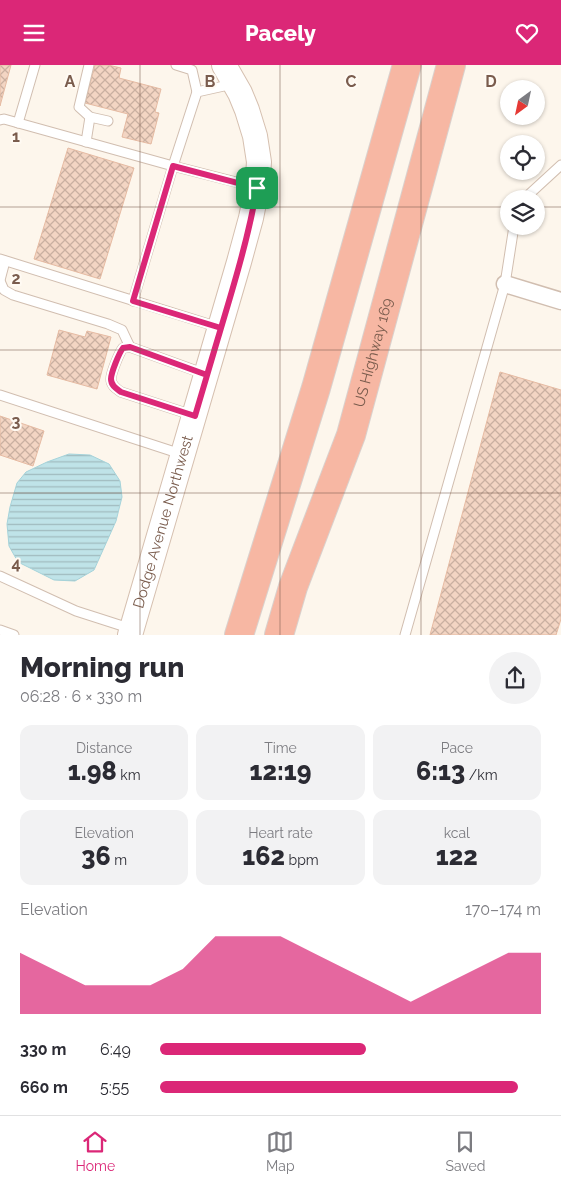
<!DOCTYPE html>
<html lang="en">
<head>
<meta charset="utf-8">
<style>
	body { margin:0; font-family:Raleway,sans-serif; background:#f2f2f3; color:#2b2b33; height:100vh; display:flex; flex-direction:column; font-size:19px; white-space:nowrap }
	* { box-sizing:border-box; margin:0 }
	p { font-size:16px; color:#7c7c81 }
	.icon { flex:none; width:28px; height:28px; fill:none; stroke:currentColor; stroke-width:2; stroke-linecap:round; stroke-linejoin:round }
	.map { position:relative; height:570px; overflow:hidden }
	.sheet { display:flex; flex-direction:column; background:#fff; flex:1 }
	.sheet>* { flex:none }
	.needle { width:32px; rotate:213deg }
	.buttons { position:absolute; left:500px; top:15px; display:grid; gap:10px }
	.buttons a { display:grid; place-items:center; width:45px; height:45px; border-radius:50%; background:#fff; box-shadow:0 1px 4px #0004; font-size:25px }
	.pin { position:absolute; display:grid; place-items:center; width:42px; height:42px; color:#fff; margin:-21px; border-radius:10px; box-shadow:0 2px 8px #0006 }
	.round { display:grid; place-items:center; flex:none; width:52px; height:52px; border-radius:26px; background:#f2f2f3 }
	.overview { display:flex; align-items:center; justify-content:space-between; height:85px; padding:0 20px }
	h1 { font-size:28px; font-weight:800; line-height:38px }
	.stats { display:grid; grid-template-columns:repeat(3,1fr); gap:8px; height:85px; padding:5px 20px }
	.stats div { display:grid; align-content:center; border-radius:12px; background:#f2f2f3; text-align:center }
	.stats b { font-size:25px; font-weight:800 }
	.stats small { font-size:14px; font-weight:400 }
	.stats p { font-size:14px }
	.chart { height:140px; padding:10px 20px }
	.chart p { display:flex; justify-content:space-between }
	.chart svg { width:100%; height:90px; margin-top:5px; fill:#db2777; opacity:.7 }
	ul { padding:0 20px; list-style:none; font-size:16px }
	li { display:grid; grid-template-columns:80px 60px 1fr; align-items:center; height:38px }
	li i { height:12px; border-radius:6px; background:#db2777 }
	header { display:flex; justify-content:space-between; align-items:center; height:65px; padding:0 20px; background:#db2777; color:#fff; font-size:22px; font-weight:800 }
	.tabs { display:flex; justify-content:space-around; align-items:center; height:70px; border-top:1px solid #e1e1e2; background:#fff; font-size:14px; color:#7c7c81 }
	.tabs a { display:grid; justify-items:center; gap:2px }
	.tabs .selected { color:#db2777 }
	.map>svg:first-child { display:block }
	.water { fill:url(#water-rules); stroke:#a5d3da }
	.building { fill:url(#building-cross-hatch); stroke:#e6bba3 }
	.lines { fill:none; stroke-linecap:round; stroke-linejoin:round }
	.lane-casing { stroke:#d1beb0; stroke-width:11 }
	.street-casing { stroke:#d1beb0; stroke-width:19 }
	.secondary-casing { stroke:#d6c0b0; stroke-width:26 }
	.highway-casing { stroke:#dad1cd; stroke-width:30 }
	.lane { stroke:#fff; stroke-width:9 }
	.street { stroke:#fff; stroke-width:16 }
	.secondary { stroke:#fff; stroke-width:24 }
	.highway { stroke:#f7b7a3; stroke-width:28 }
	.route-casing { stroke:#fff; stroke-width:10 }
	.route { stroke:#db2777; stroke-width:6 }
	.grid { fill:none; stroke:#7a5c4d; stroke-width:1; stroke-opacity:0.55 }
	.labels { text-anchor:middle; stroke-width:4; stroke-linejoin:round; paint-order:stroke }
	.street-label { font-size:15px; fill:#7a5c4d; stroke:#fffaf3 }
	.grid-label { font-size:16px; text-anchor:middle; font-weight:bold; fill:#7a5c4d; stroke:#fffaf3; stroke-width:4; stroke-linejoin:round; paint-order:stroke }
</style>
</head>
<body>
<header><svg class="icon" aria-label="menu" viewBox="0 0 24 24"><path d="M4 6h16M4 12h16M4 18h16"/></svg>Pacely<svg class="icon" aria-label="heart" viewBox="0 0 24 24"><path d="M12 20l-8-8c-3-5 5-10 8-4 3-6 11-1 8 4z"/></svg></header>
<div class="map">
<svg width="561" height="570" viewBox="0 0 561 570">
	<defs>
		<pattern id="water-rules" width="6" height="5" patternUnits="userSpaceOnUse" patternTransform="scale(1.25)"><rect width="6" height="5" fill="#bfe3e8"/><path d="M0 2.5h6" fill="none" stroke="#a0bbbe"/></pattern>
		<pattern id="building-cross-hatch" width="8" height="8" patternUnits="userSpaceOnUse" patternTransform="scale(1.25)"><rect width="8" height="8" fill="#f3d5c3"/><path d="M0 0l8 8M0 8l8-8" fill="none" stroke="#cab0a1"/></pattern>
	</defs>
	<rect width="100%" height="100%" fill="#fdf6ec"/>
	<path class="water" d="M69,389L90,390L109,399L120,416L122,432L116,456L94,505L75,516L54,515L18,497L9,481L7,459L10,442L17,418L26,407L47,397Z"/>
	<g class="building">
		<path d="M0,0H11L0,41Z"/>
		<path d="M95,0H108L121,3L119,13L161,24L155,47L159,48L151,79L122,72L128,49L85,38Z"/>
		<path d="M68,83L134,103L100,214L34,194Z"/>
		<path d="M59,265L85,272L87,266L111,272L97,324L47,310Z"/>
		<path d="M500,307L561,325V554L556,570H430Z"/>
		<path d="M0,351L44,366L33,401L0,390Z"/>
	</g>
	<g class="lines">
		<defs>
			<g id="lane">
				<path d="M89,0L79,42L90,52L108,56"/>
				<path d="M176,0L192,5L197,27"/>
				<path d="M0,55L4,54L173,101L255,122"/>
				<path d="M18,58L35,0"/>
				<path d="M86,77L90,52"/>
				<path d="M524,134L561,100"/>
				<path d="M0,194L218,262"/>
				<path d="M0,215L5,196"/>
				<path d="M0,216L4,225L13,230L108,259L122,265L130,282"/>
				<path d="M133,236L173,101L197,27L233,19"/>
				<path d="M0,330L181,389"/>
				<path d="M192,350L121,327C117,324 111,321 111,314C111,308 119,288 123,283L130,282L205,309"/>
				<path d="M0,511L76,546L132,564"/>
				<path d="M0,565L14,570"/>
				<path d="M405,570L505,219L514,161"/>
			</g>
			<path id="street" d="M505,219L561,236"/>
			<g id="secondary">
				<path id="s1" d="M130,570L239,197L251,153L257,123L259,97L255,71L247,45L240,28L224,0"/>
			</g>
			<g id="highway">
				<path d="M239,570L316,323L407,0"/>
				<path id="s2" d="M279,570L293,522L351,370L451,0"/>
			</g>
		</defs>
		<use href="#lane" class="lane-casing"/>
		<use href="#street" class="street-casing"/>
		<use href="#secondary" class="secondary-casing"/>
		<use href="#highway" class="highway-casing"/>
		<use href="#lane" class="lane"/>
		<use href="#street" class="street"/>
		<use href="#secondary" class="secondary"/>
		<use href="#highway" class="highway"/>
	</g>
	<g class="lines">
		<defs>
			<path id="route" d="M257,123C246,186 225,248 207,310L130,282L123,283C119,288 111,308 111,314C111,321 117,324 121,327L195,351L221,263L133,236L173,101L257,123"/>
		</defs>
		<use href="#route" class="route-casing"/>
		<use href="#route" class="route"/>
	</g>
	<path class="grid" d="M140,0V570M280,0V570M421,0V570M0,142H509M536,142H561M0,285H561M0,428H561"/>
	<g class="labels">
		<g class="street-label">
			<text dy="5" stroke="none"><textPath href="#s2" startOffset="298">US Highway 169</textPath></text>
			<text dy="5" stroke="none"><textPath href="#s1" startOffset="118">Dodge Avenue Northwest</textPath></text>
		</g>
	</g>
	<g class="grid-label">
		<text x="70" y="22">A</text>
		<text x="210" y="22">B</text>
		<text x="351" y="22">C</text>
		<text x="491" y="22">D</text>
		<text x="16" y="77">1</text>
		<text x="16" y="219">2</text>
		<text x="16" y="362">3</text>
		<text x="16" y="504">4</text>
	</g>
</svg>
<div class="buttons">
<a><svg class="needle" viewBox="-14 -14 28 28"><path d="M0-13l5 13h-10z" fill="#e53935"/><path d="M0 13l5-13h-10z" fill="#7c7c81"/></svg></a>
<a><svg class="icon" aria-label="locate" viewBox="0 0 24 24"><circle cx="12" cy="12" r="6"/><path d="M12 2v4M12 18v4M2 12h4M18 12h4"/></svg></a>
<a><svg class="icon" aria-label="layers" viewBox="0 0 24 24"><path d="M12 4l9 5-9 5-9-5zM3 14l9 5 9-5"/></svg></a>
</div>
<div class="pin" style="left:257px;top:123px;background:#1e9e55"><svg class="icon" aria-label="arrive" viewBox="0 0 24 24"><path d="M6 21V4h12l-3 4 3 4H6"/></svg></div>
</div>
<section class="sheet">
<div class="overview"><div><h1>Morning run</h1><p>06:28 · 6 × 330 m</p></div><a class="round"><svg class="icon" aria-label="share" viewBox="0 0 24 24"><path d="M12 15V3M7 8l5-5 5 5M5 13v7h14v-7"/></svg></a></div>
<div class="stats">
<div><p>Distance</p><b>1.98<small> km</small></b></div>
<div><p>Time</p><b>12:19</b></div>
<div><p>Pace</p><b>6:13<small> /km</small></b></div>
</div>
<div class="stats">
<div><p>Elevation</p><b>36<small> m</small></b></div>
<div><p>Heart rate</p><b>162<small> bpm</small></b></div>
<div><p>kcal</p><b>122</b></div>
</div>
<div class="chart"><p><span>Elevation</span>170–174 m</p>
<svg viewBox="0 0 160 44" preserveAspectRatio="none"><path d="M0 44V14L10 22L20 30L30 30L40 30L50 22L60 6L70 6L80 6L90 14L100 22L110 30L120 38L130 30L140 22L150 14L160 14V44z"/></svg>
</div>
<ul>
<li><b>330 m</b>6:49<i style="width:54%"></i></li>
<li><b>660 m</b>5:55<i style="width:94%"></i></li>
</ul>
</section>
<nav class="tabs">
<a class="selected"><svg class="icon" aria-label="home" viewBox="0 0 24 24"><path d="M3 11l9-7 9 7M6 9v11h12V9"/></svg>Home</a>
<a><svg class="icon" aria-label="map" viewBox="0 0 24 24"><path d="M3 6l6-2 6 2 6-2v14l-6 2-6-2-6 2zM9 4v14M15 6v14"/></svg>Map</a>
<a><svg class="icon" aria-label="saved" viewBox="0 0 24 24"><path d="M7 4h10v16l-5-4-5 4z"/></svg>Saved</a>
</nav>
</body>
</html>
